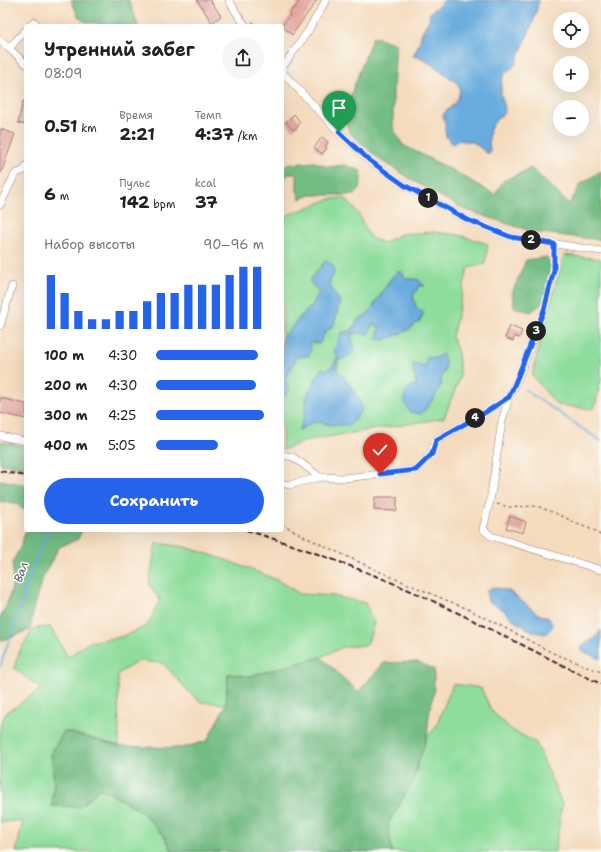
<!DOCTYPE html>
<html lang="ru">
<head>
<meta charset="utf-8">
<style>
	body { margin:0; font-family:"Shantell Sans",sans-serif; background:#f6f6f6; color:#222; height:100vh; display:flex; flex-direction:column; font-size:15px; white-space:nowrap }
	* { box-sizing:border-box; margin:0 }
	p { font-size:13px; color:#767676 }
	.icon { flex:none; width:22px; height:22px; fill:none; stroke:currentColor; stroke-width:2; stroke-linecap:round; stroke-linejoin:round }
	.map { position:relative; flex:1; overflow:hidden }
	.drawer { position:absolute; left:24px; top:24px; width:260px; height:508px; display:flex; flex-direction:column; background:#fff; border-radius:4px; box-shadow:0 4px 16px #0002 }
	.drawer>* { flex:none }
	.buttons { position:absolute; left:553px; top:12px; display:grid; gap:8px }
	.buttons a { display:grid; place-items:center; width:36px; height:36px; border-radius:50%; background:#fff; box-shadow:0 4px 16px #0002; font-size:20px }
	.pin { position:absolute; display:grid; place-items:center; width:34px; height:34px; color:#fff; margin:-41px -17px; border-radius:50% 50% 50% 0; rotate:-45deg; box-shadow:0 0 4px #0007 }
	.pin .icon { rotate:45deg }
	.km { position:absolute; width:20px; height:20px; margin:-10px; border-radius:50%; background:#222; color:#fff; font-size:11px; line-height:20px; text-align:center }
	.round { display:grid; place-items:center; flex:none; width:42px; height:42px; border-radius:21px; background:#f6f6f6 }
	.overview { display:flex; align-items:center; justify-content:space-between; height:68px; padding:0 20px }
	h1 { font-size:18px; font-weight:700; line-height:30px }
	.figures { display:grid; grid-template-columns:repeat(3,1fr); gap:6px; height:68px; padding:4px 20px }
	.figures div { display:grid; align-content:center }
	.figures b { font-size:17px; font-weight:700 }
	.figures small { font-size:11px; font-weight:400 }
	.figures p { font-size:11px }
	.chart { height:112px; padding:8px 20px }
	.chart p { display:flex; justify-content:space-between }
	.chart svg { width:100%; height:72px; margin-top:4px; stroke:#2563eb; stroke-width:6 }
	.button { display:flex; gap:8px; margin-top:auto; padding:8px 20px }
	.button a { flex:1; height:46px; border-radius:24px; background:#2563eb; color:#fff; font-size:16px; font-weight:700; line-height:46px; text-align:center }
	ul { padding:0 20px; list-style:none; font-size:13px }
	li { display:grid; grid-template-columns:64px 48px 1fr; align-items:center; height:30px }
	li i { height:10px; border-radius:5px; background:#2563eb }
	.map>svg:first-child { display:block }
	.green { fill:#8fdd9c; stroke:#6c7e64; fill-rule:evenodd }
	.forest { fill:#73bc84; stroke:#5e6e58 }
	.water { fill:#68abdd; stroke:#596584 }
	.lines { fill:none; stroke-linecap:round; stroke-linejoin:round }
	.stream { stroke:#68abdd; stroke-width:2 }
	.building { fill:#e2a6a1 }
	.minor-casing { stroke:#9f7d74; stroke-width:8 }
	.path { stroke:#9f7d74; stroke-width:1.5; stroke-dasharray:3 3; stroke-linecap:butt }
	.minor { stroke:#fff; stroke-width:7 }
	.rail { stroke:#4a1f2b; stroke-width:2; stroke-dasharray:6 3; stroke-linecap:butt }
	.route-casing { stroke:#fff; stroke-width:8 }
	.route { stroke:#2563eb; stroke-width:5 }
	.labels { text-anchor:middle; stroke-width:3; stroke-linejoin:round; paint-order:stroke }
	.water-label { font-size:12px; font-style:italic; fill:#565772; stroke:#fdfcf7 }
</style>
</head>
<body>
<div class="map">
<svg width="601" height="852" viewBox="0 0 601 852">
	<rect width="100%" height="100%" fill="#fdfcf7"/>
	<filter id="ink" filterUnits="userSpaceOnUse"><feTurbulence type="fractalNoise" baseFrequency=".025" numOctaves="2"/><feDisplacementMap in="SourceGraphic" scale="8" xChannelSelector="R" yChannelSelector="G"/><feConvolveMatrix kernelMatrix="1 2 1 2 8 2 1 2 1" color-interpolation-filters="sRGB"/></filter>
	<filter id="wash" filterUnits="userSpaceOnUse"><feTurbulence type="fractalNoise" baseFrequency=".012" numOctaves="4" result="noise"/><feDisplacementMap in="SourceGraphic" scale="16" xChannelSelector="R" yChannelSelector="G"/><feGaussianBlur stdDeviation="0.9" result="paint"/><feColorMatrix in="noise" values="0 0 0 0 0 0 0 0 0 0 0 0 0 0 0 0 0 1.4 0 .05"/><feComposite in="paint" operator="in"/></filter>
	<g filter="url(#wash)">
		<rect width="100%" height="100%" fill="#f4dbbe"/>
		<g class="green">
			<path d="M345,198L358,213L370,238L384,243L401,234L432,232L459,235L488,244L485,264L468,268L461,299L452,337L458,353L460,377L444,418L309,440L282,450V400L289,389L285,380L297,357L309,342L319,344L326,331L334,325L340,301L334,293L329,283L334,273L309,281L319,292L312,306L301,316L289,331L282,337V217L330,199ZM392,277L419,280V286L413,296L420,321L408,330L385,340L379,327L373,324L359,333L351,334L350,355L338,361L337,369L359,398L331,425L315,421L299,430L326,370L332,367L352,330L358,320L369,313ZM442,355L445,370L441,379V385L410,387L416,386V379L425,368L429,358H436Z"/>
			<path d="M564,255L601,259V380L594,409L557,405L532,375L547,315Z"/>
			<path d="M156,543L186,547L226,560L275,579L300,594L333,596L365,603L374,623L367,645L343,647L321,657L250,676L228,674L226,704L201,702L189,692L163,663L138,661L118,674L119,746L64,731L51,754L54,781L52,806L80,807L100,788L141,810L164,836L173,852H16L23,821L0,822V725L6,713L41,689L14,668L19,652L34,628L50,627L68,657L89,642L121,637L147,626L160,600L149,584Z"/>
			<path d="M453,684L481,688L491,710L512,730L536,743L562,804L555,852H392L388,824L410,786L427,736L435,729Z"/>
		</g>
		<g class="forest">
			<path d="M71,0H129L138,26H107C103,24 99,24 94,23C76,21 78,14 71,0Z"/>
			<path d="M373,36L396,44L393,89V128L403,145L452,170L495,195L503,181L531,168L569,204L581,184L601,171V240L533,232L466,210L425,188L379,159L349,132L345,110Z"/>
			<path d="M314,162L329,167L345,165L361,171V185L355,195H311L300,199L297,190V174H289L282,180V165Z"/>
			<path d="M547,257L553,271L545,301L531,312L514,307L512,293L526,260Z"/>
			<path d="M0,441L26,446V467L0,464Z"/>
			<path d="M0,480L26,485V512L16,503L0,502Z"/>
			<path d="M26,530H82L78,539L59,547L44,574L34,605L30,630L0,641V617L6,607L12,587L13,561L20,548Z"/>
			<path d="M321,657L358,692L384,663L417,662L434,669V692L429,715L427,736L412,783L388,824L392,852H173L164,836L141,811L100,788L80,807L52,806L54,781L51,754L64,731L119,746L182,748L207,741L226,704L228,674L250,676Z"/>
		</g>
		<g class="water">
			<path d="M444,0H539L537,8L533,22L520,53L516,64L504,75L501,82V94L505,108L504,113L496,120L490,129L489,140L490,152L488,154L473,142L458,140L453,144L446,137L445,130V123L443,115L445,112L451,107L458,98L460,90L459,87L455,81L449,77L441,71L422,58L413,56L419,44L422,32L429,20L430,12L436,8Z"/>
			<path d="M325,261L333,265L334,273L329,283L334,293L340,301L334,325L326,331L319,344L309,342L311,349L309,356L297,357L285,380L289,389L282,400V337L289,331L301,316L312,306L319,292L309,281Z"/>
			<path d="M397,272H402L405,278L419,280L425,286H419L413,296L416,308L424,312L420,321L408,330L385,340L377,339L379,327L373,324L368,335L359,333L351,334L355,351L351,355L338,361L337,369L359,398L362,410L350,425H331L315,421L299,430L305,415V405L308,393L322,368L326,370L332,367L338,358L334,351L341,333L352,330L358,320L369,313L392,277Z"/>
			<path d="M442,354L446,362L445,370L441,379V385L433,400L421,414L410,412C402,400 402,399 410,386L416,385V379L413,373V364H418L425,368L427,357L436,358Z"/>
			<path d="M493,587L509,591L538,614L549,618L553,626L546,634L534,632L516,622L502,609L488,601L486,591Z"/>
			<path d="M601,630V659L582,651V645L594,639Z"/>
		</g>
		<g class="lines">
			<g class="stream">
				<path d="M525,390L601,441"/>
				<path d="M0,667L20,608L31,570L48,530"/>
			</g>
		</g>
		<g id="blocks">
			<g class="building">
				<path d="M197,0H210L221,16L212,23Z"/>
				<path d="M300,0H317L292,35L282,26L290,15L289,14L293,8L294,9Z"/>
				<path d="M23,101H26V125L18,123Z"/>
				<path d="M294,114L300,122L298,124L299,125L293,130L286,122Z"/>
				<path d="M0,129L15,134L1,173H0Z"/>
				<path d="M322,137L328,142L325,147L327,148L322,154L314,148Z"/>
				<path d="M510,326L522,331L519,338L515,336L513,341L505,338Z"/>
				<path d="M0,398L26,404V419L0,413Z"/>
				<path d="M375,497H397V511L374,510Z"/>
				<path d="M510,516L526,522L523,533L506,528Z"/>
			</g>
		</g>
	</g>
	<g filter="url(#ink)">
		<use href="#blocks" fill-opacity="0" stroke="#9f7d74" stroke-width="1"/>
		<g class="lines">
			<defs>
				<g id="minor">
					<path d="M229,0L237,14L246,26"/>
					<path d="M30,26L34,22L38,26"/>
					<path d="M0,40L26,64"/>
					<path d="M9,48L26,30"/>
					<path d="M282,68L308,31L326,0"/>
					<path d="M282,72L339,132L369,160L404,185L468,220L511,237L601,251"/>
					<path d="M0,205L15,174L25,170L26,166"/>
					<path d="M554,244V270L544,310L519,376L509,397L502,421L490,501L483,529L491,536L601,570"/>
					<path d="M0,326L12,286"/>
					<path d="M0,436L26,441"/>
					<path d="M282,455L293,457L320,477"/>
					<path d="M282,483L289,485L320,477L344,478L416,470L431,454L436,440L486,412L509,397"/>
				</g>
			</defs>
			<use href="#minor" class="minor-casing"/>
			<g class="path">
				<path d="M252,22L256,26"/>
				<path d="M497,504L509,507L537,506L562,516L577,524L598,532L601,537"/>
				<path d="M282,524L305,537L389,576L470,610L553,653L601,672"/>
			</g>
			<use href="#minor" class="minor"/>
			<g class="rail">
				<path d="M0,471L26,476"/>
				<path d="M246,530C294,545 342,562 388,581C461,612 530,650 601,684"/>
			</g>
		</g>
	</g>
	<g class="lines" filter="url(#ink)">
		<defs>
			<path id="route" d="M339,132L369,160L404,185L468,220L511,237L554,244V270L544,310L518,376L509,397L486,412L436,440L432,454L416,470L380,474"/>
		</defs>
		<use href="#route" class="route-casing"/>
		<use href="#route" class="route"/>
	</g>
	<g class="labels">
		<g class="water-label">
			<text transform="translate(21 572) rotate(-70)" y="4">Вал</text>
		</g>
	</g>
</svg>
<div class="buttons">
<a><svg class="icon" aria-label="locate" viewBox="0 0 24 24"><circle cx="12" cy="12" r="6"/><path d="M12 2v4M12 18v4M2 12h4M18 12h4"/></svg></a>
<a>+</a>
<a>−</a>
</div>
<div class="pin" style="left:339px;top:132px;background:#1e9e55"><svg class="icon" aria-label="arrive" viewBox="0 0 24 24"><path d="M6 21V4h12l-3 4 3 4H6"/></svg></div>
<div class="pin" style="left:380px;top:474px;background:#d93025"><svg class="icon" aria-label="check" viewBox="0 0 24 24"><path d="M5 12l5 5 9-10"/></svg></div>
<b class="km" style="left:428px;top:198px">1</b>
<b class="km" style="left:531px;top:240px">2</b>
<b class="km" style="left:536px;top:331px">3</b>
<b class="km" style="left:475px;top:418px">4</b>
<section class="drawer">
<div class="overview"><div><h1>Утренний забег</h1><p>08:09</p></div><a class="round"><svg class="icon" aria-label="share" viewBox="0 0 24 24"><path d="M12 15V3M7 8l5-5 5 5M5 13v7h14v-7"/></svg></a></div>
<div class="figures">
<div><b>0.51<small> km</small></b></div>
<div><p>Время</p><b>2:21</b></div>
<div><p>Темп</p><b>4:37<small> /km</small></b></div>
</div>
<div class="figures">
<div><b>6<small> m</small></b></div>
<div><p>Пульс</p><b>142<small> bpm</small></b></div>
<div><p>kcal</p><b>37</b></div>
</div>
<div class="chart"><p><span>Набор высоты</span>90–96 m</p>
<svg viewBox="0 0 160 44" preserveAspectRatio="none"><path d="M5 44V11M15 44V22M25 44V33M35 44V38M45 44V38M55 44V33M65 44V33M75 44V27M85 44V22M95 44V22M105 44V17M115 44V17M125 44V17M135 44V11M145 44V6M155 44V6"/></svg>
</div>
<ul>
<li><b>100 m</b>4:30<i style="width:94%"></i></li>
<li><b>200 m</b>4:30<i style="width:93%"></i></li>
<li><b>300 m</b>4:25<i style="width:100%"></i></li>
<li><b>400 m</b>5:05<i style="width:57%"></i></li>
</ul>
<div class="button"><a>Сохранить</a></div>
</section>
</div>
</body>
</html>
